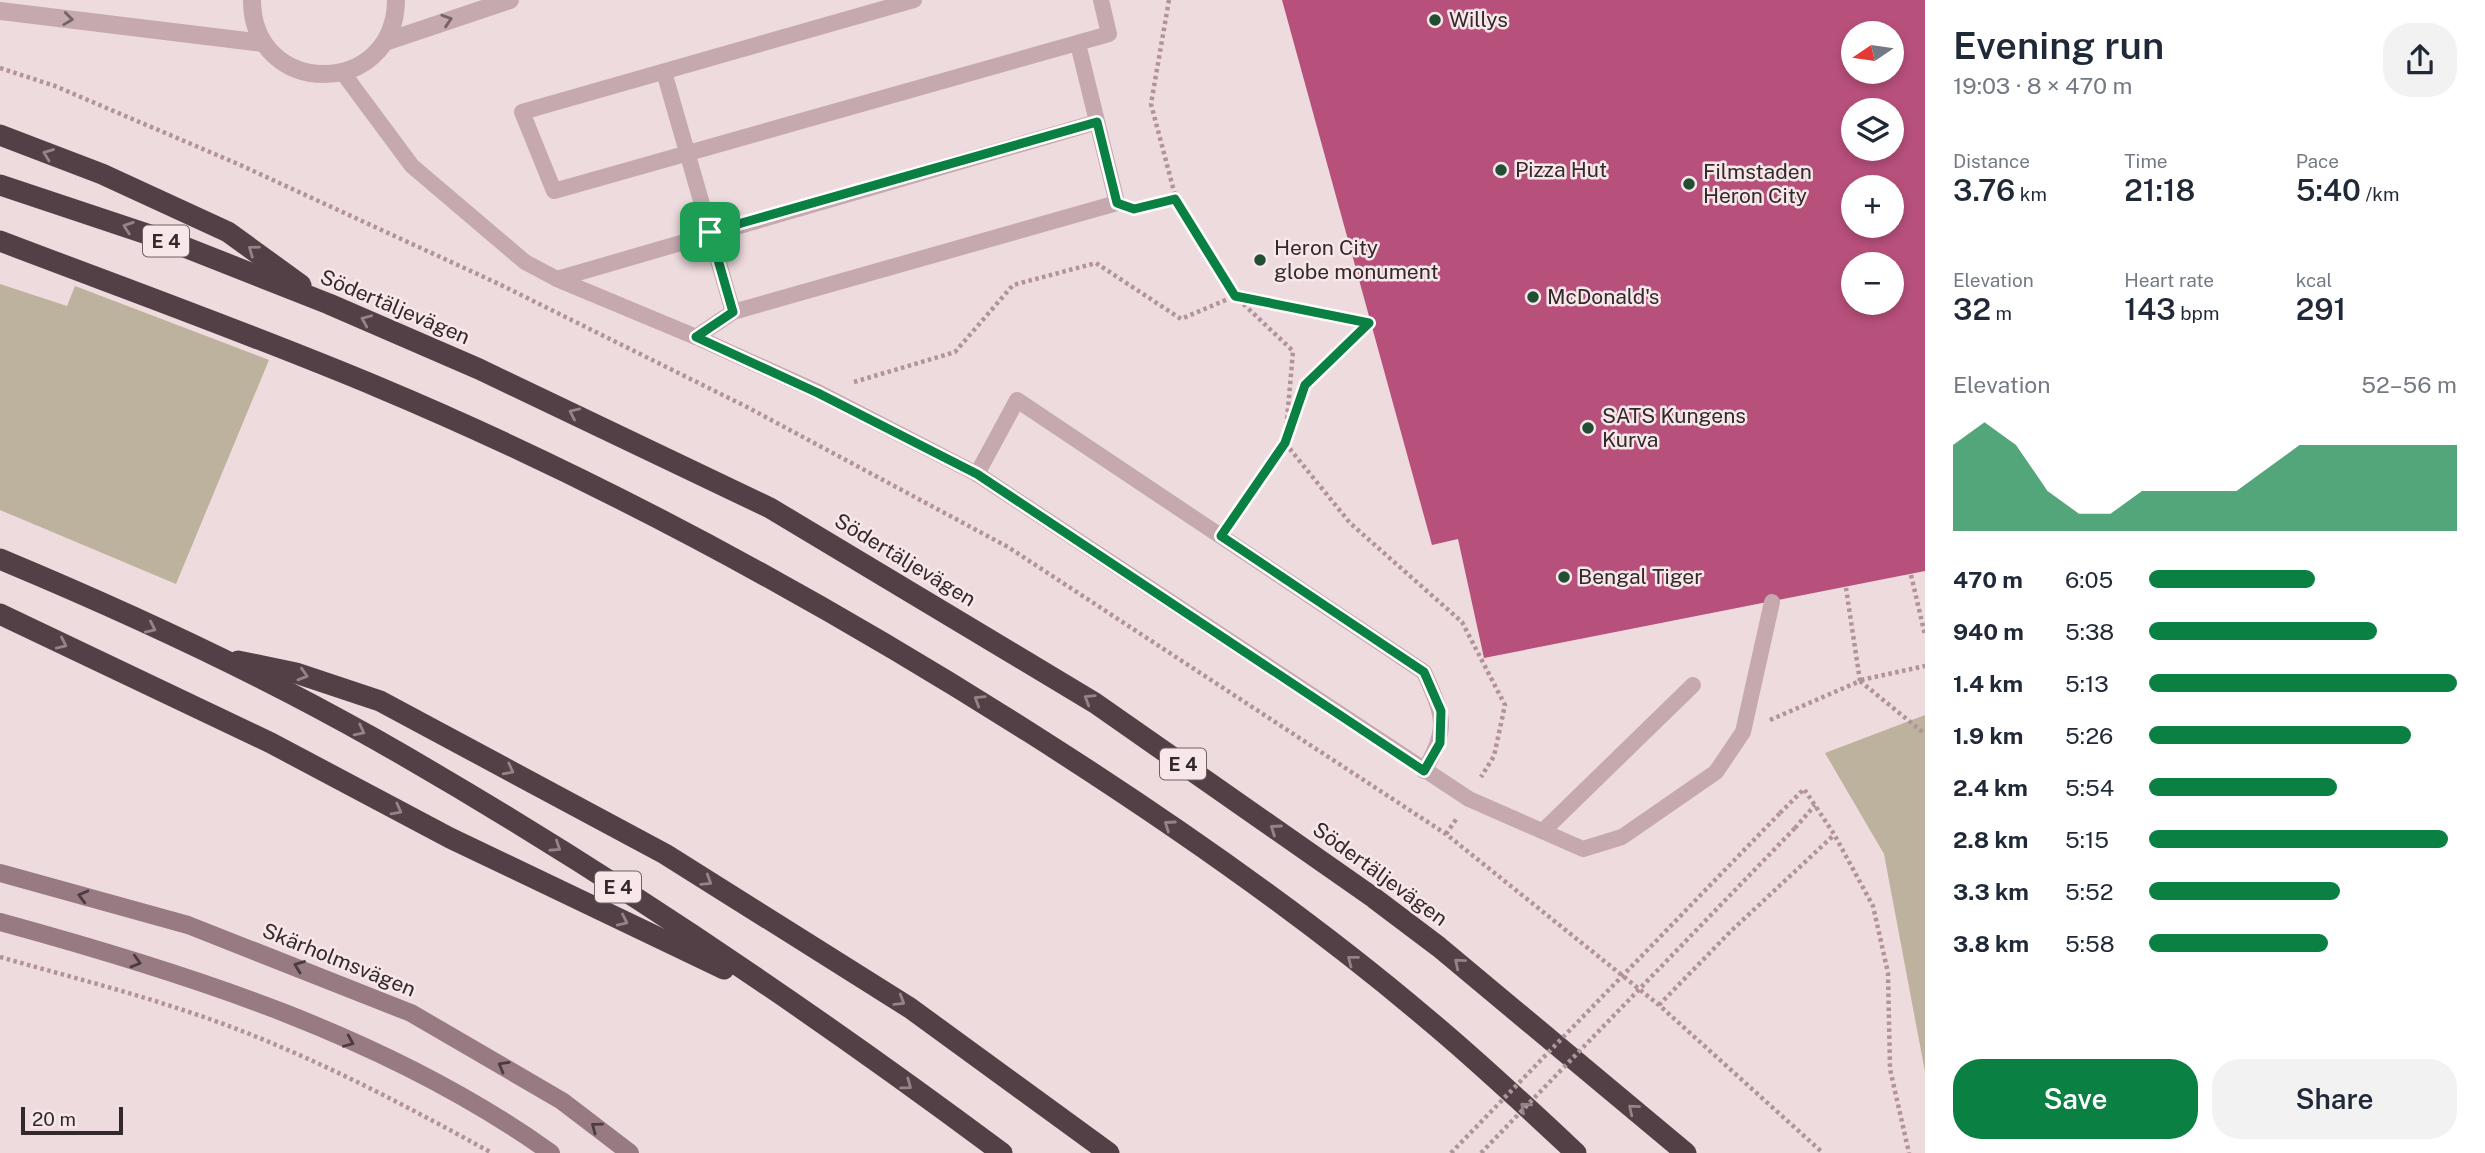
<!DOCTYPE html>
<html lang="en">
<head>
<meta charset="utf-8">
<style>
	body { margin:0; font-family:"Public Sans",sans-serif; background:#f2f2f3; color:#1f2937; height:100vh; display:flex; flex-direction:column; font-size:26px; white-space:nowrap }
	* { box-sizing:border-box; margin:0 }
	p { font-size:23px; color:#747a83 }
	.icon { flex:none; width:38px; height:38px; fill:none; stroke:currentColor; stroke-width:2; stroke-linecap:round; stroke-linejoin:round }
	.map { position:relative; flex:1; overflow:hidden }
	.side { display:flex; flex-direction:column; background:#fff; width:560px }
	.side>* { flex:none }
	.needle { width:46px; rotate:257deg }
	.fabs { position:absolute; left:1841px; top:21px; display:grid; gap:14px }
	.fabs a { display:grid; place-items:center; width:63px; height:63px; border-radius:50%; background:#fff; box-shadow:0 4px 10px #0003; font-size:35px }
	.scale { position:absolute; left:21px; bottom:18px; width:102px; box-sizing:border-box; padding-left:7px; border:4px solid #33282c; border-top:0; font-size:19px; line-height:24px; white-space:nowrap; color:#33282c; -webkit-text-stroke:5px #f7e7e9; paint-order:stroke }
	.pin { position:absolute; display:grid; place-items:center; width:60px; height:60px; color:#fff; margin:-30px; border-radius:14px; box-shadow:0 4px 10px #0006 }
	.round { display:grid; place-items:center; flex:none; width:74px; height:74px; border-radius:28px; background:#f2f2f3 }
	.summary { display:flex; align-items:center; justify-content:space-between; height:119px; padding:0 28px }
	h1 { font-size:38px; font-weight:600; line-height:52px }
	.figures { display:grid; grid-template-columns:repeat(3,1fr); gap:10px; height:119px; padding:7px 28px }
	.figures div { display:grid; align-content:center }
	.figures b { font-size:30px; font-weight:600 }
	.figures small { font-size:19px; font-weight:400 }
	.figures p { font-size:19px }
	.chart { height:196px; padding:14px 28px }
	.chart p { display:flex; justify-content:space-between }
	.chart svg { width:100%; height:126px; margin-top:7px; fill:#0b8043; opacity:.7 }
	.button { display:flex; gap:14px; margin-top:auto; padding:14px 28px }
	.button a { flex:1; height:80px; border-radius:28px; background:#0b8043; color:#fff; font-size:28px; font-weight:600; line-height:80px; text-align:center }
	.button a+a { background:#f2f2f3; color:#1f2937 }
	ul { padding:0 28px; list-style:none; font-size:23px }
	li { display:grid; grid-template-columns:112px 84px 1fr; align-items:center; height:52px }
	li i { height:18px; border-radius:9px; background:#0b8043 }
	main { display:flex; flex:1; min-height:0 }
	.map>svg:first-child { display:block }
	.green { fill:#bcb29d }
	.building { fill:#b8507c; fill-rule:evenodd }
	.lines { fill:none; stroke-linecap:round; stroke-linejoin:round }
	.path { stroke:#b1939a; stroke-width:4.5; stroke-dasharray:3.5 3.5; stroke-linecap:butt }
	.service { stroke:#c5a9af; stroke-width:16 }
	.tertiary { stroke:#c5a9af; stroke-width:18 }
	.secondary { stroke:#987a83; stroke-width:18 }
	.motorway { stroke:#534047; stroke-width:21 }
	.path-bridge { stroke:#b1939a; stroke-width:4.5; stroke-dasharray:3.5 3.5; stroke-linecap:butt }
	.oneway { stroke:#756267 }
	.oneway2 { stroke:#958388 }
	.oneway3 { stroke:#4c3c42 }
	.route-casing { stroke:#fff; stroke-width:14 }
	.route { stroke:#0b8043; stroke-width:9 }
	.poi-dot { fill:#224f34; stroke:#f7e7e9; stroke-width:2.5 }
	.labels { text-anchor:middle; stroke-width:5; stroke-linejoin:round; paint-order:stroke }
	.shield { fill:#f7e7e9; stroke:#6e6165; stroke-width:2 }
	.shield-label { font-size:19px; font-weight:bold; fill:#33282c }
	.poi-label { font-size:21px; fill:#33282c; stroke:#f7e7e9; text-anchor:start }
	.street-label { font-size:21px; fill:#33282c; stroke:#f7e7e9 }
</style>
</head>
<body>
<main>
<div class="map">
<svg width="1925" height="1153" viewBox="0 0 1925 1153">
	<rect width="100%" height="100%" fill="#eedbde"/>
	<g class="green">
		<path d="M0,284L67,306L75,286L269,360L176,584L0,510Z"/>
		<path d="M1925,715V1072L1884,854L1825,753Z"/>
	</g>
	<path class="building" d="M1282,0H1925V571L1484,658L1458,539L1432,545ZM1853,33H1892V72H1853ZM1853,110H1892V149H1853ZM1853,187H1892V226H1853ZM1853,264H1892V303H1853Z"/>
	<g class="lines">
		<g class="path">
			<path d="M1169,0L1151,104L1176,199L1235,296L1293,351L1285,443L1350,523L1462,622L1505,705L1494,756L1481,777"/>
			<path d="M0,68L55,86L238,164L499,284L747,407L1008,547L1446,834L1659,1005L1823,1153"/>
			<path d="M1139,208L1176,199"/>
			<path d="M854,382L955,352L1013,285L1096,263L1181,319L1235,296L1369,323"/>
			<path d="M1235,515L1285,443L1305,385L1369,323"/>
			<path d="M1911,575L1925,635"/>
			<path d="M1861,680L1925,666"/>
			<path d="M1860,681L1925,734"/>
			<path d="M1770,720L1860,681L1846,588"/>
			<path d="M1780,813L1804,789L1834,834L1873,906L1888,973L1890,1069L1909,1153"/>
			<path d="M1795,828L1815,805"/>
			<path d="M1446,834L1457,818"/>
			<path d="M0,957C63,975 127,991 189,1012C295,1047 394,1099 492,1153"/>
			<path d="M1659,1005L1731,931L1834,835"/>
		</g>
		<g class="service">
			<path d="M914,0L522,112L554,191L1109,34L1101,0"/>
			<path d="M664,72L733,312"/>
			<path d="M343,73L412,166L525,262L557,279L696,337L818,392L977,474L1469,799L1583,849L1622,837L1716,772L1743,732L1772,602"/>
			<path d="M557,279L1097,122"/>
			<path d="M696,337L733,312L1117,203L1078,44"/>
			<path d="M977,474L1017,400L1424,672C1444,717 1449,727 1424,771"/>
			<path d="M1543,831L1693,685"/>
		</g>
		<g class="tertiary">
			<path d="M252,0C252,98 395,99 396,0"/>
			<path d="M0,11L263,43"/>
			<path d="M385,42L510,0"/>
		</g>
		<g class="secondary">
			<path d="M0,873L188,925L411,1013L562,1101L630,1153"/>
			<path d="M0,922C190,974 389,1037 551,1153"/>
		</g>
		<g class="motorway">
			<path d="M0,135L102,174L228,232L301,285"/>
			<path d="M0,185L177,244L329,304L479,369L770,508L1095,703L1374,898L1439,947L1686,1153"/>
			<path d="M0,241C126,289 254,335 378,387C605,482 822,601 1029,732C1166,819 1301,912 1425,1017C1477,1060 1527,1107 1576,1153"/>
			<path d="M0,559C127,612 255,671 375,739C593,863 802,1004 1002,1153"/>
			<path d="M0,614L271,743L450,838L724,969"/>
			<path d="M238,661L296,673L380,701L665,854L910,1008L1109,1153"/>
		</g>
		<g class="path-bridge">
			<path d="M1451,1153L1780,813"/>
			<path d="M1481,1153L1795,828"/>
		</g>
	</g>
	<defs><path id="oneway-chevron" d="M-2-3.5L2.5 0L-2 3.5" fill="none" stroke-width="1.6" stroke-linecap="round" stroke-linejoin="round" transform="scale(1.75)"/></defs>
	<g class="oneway">
		<use href="#oneway-chevron" transform="translate(68 19) rotate(7)"/>
		<use href="#oneway-chevron" transform="translate(447 20) rotate(-18)"/>
	</g>
	<g class="oneway2">
		<use href="#oneway-chevron" transform="translate(48 154) rotate(-159)"/>
		<use href="#oneway-chevron" transform="translate(128 227) rotate(-161)"/>
		<use href="#oneway-chevron" transform="translate(253 250) rotate(-144)"/>
		<use href="#oneway-chevron" transform="translate(366 320) rotate(-157)"/>
		<use href="#oneway-chevron" transform="translate(574 413) rotate(-155)"/>
		<use href="#oneway-chevron" transform="translate(151 628) rotate(25)"/>
		<use href="#oneway-chevron" transform="translate(62 644) rotate(25)"/>
		<use href="#oneway-chevron" transform="translate(303 675) rotate(17)"/>
		<use href="#oneway-chevron" transform="translate(1089 699) rotate(-148)"/>
		<use href="#oneway-chevron" transform="translate(979 700) rotate(-148)"/>
		<use href="#oneway-chevron" transform="translate(360 731) rotate(27)"/>
		<use href="#oneway-chevron" transform="translate(509 770) rotate(28)"/>
		<use href="#oneway-chevron" transform="translate(397 810) rotate(28)"/>
		<use href="#oneway-chevron" transform="translate(1169 825) rotate(-145)"/>
		<use href="#oneway-chevron" transform="translate(1275 829) rotate(-145)"/>
		<use href="#oneway-chevron" transform="translate(556 847) rotate(33)"/>
		<use href="#oneway-chevron" transform="translate(707 881) rotate(32)"/>
		<use href="#oneway-chevron" transform="translate(623 921) rotate(25)"/>
		<use href="#oneway-chevron" transform="translate(1352 960) rotate(-142)"/>
		<use href="#oneway-chevron" transform="translate(1459 963) rotate(-140)"/>
		<use href="#oneway-chevron" transform="translate(900 1001) rotate(32)"/>
		<use href="#oneway-chevron" transform="translate(907 1085) rotate(36)"/>
		<use href="#oneway-chevron" transform="translate(1525 1107) rotate(-138)"/>
		<use href="#oneway-chevron" transform="translate(1633 1109) rotate(-140)"/>
	</g>
	<g class="oneway3">
		<use href="#oneway-chevron" transform="translate(83 896) rotate(-165)"/>
		<use href="#oneway-chevron" transform="translate(136 962) rotate(16)"/>
		<use href="#oneway-chevron" transform="translate(299 966) rotate(-159)"/>
		<use href="#oneway-chevron" transform="translate(349 1042) rotate(23)"/>
		<use href="#oneway-chevron" transform="translate(503 1066) rotate(-150)"/>
		<use href="#oneway-chevron" transform="translate(596 1127) rotate(-143)"/>
	</g>
	<g class="lines">
		<defs>
			<path id="route" d="M1097,122L1117,203L1134,209L1175,199L1235,296L1369,323L1305,385L1285,443L1221,536L1424,672L1441,711L1440,743L1424,771L977,474L818,393L696,337L733,312L710,232Z"/>
		</defs>
		<use href="#route" class="route-casing"/>
		<use href="#route" class="route"/>
	</g>
	<g class="poi-dot">
		<circle cx="1435" cy="20" r="7"/>
		<circle cx="1501" cy="170" r="7"/>
		<circle cx="1689" cy="184" r="7"/>
		<circle cx="1260" cy="260" r="7"/>
		<circle cx="1533" cy="297" r="7"/>
		<circle cx="1588" cy="428" r="7"/>
		<circle cx="1564" cy="577" r="7"/>
	</g>
	<g class="labels">
		<g class="shield">
			<rect x="143" y="225.5" width="46" height="31" rx="5"/>
			<rect x="1160" y="748.5" width="46" height="31" rx="5"/>
			<rect x="595" y="871.5" width="46" height="31" rx="5"/>
		</g>
		<g class="shield-label">
			<text x="166" y="248">E 4</text>
			<text x="1183" y="771">E 4</text>
			<text x="618" y="894">E 4</text>
		</g>
		<g class="poi-label">
			<text x="1449" y="27">Willys</text>
			<text x="1515" y="177">Pizza Hut</text>
			<text x="1703" y="179">Filmstaden<tspan x="1703" dy="24">Heron City</tspan></text>
			<text x="1274" y="255">Heron City<tspan x="1274" dy="24">globe monument</tspan></text>
			<text x="1547" y="304">McDonald's</text>
			<text x="1602" y="423">SATS Kungens<tspan x="1602" dy="24">Kurva</tspan></text>
			<text x="1578" y="584">Bengal Tiger</text>
		</g>
		<g class="street-label">
			<text transform="translate(395 307) rotate(23)" y="7">Södertäljevägen</text>
			<text transform="translate(905 560) rotate(31)" y="7">Södertäljevägen</text>
			<text transform="translate(1380 874) rotate(36)" y="7">Södertäljevägen</text>
			<text transform="translate(339 960) rotate(22)" y="7">Skärholmsvägen</text>
		</g>
	</g>
</svg>
<div class="fabs">
<a><svg class="needle" viewBox="-14 -14 28 28"><path d="M0-13l5 13h-10z" fill="#e53935"/><path d="M0 13l5-13h-10z" fill="#747a83"/></svg></a>
<a><svg class="icon" aria-label="layers" viewBox="0 0 24 24"><path d="M12 4l9 5-9 5-9-5zM3 14l9 5 9-5"/></svg></a>
<a>+</a>
<a>−</a>
</div>
<div class="scale">20 m</div>
<div class="pin" style="left:710px;top:232px;background:#1e9e55"><svg class="icon" aria-label="arrive" viewBox="0 0 24 24"><path d="M6 21V4h12l-3 4 3 4H6"/></svg></div>
</div>
<section class="side">
<div class="summary"><div><h1>Evening run</h1><p>19:03 · 8 × 470 m</p></div><a class="round"><svg class="icon" aria-label="share" viewBox="0 0 24 24"><path d="M12 15V3M7 8l5-5 5 5M5 13v7h14v-7"/></svg></a></div>
<div class="figures">
<div><p>Distance</p><b>3.76<small> km</small></b></div>
<div><p>Time</p><b>21:18</b></div>
<div><p>Pace</p><b>5:40<small> /km</small></b></div>
</div>
<div class="figures">
<div><p>Elevation</p><b>32<small> m</small></b></div>
<div><p>Heart rate</p><b>143<small> bpm</small></b></div>
<div><p>kcal</p><b>291</b></div>
</div>
<div class="chart"><p><span>Elevation</span>52–56 m</p>
<svg viewBox="0 0 160 44" preserveAspectRatio="none"><path d="M0 44V14L10 6L20 14L30 30L40 38L50 38L60 30L70 30L80 30L90 30L100 22L110 14L120 14L130 14L140 14L150 14L160 14V44z"/></svg>
</div>
<ul>
<li><b>470 m</b>6:05<i style="width:54%"></i></li>
<li><b>940 m</b>5:38<i style="width:74%"></i></li>
<li><b>1.4 km</b>5:13<i style="width:100%"></i></li>
<li><b>1.9 km</b>5:26<i style="width:85%"></i></li>
<li><b>2.4 km</b>5:54<i style="width:61%"></i></li>
<li><b>2.8 km</b>5:15<i style="width:97%"></i></li>
<li><b>3.3 km</b>5:52<i style="width:62%"></i></li>
<li><b>3.8 km</b>5:58<i style="width:58%"></i></li>
</ul>
<div class="button"><a>Save</a><a>Share</a></div>
</section>
</main>
</body>
</html>
